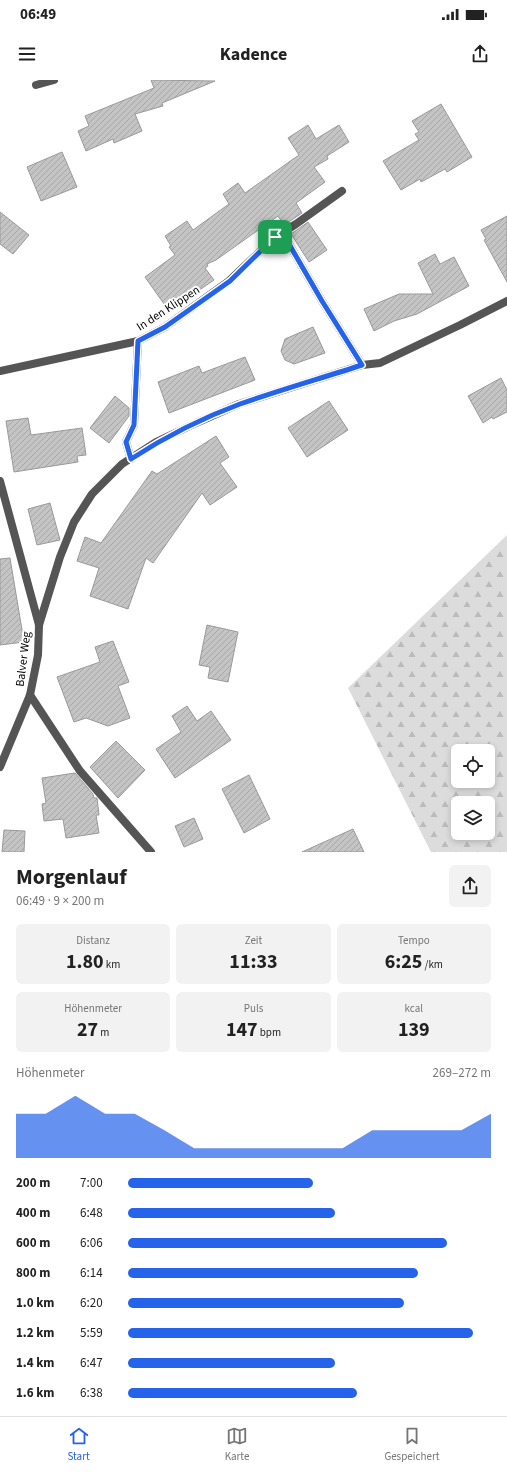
<!DOCTYPE html>
<html lang="de">
<head>
<meta charset="utf-8">
<style>
	body { margin:0; font-family:"Source Sans 3",sans-serif; background:#f2f2f2; color:#222; height:100vh; display:flex; flex-direction:column; font-size:15px; white-space:nowrap }
	* { box-sizing:border-box; margin:0 }
	p { font-size:13px; color:#767676 }
	.icon { flex:none; width:22px; height:22px; fill:none; stroke:currentColor; stroke-width:2; stroke-linecap:round; stroke-linejoin:round }
	.map { position:relative; height:772px; overflow:hidden }
	.details { display:flex; flex-direction:column; background:#fff; flex:1 }
	.details>* { flex:none }
	.buttons { position:absolute; left:451px; top:664px; display:grid; gap:8px }
	.buttons a { display:grid; place-items:center; width:44px; height:44px; border-radius:6px; background:#fff; box-shadow:0 2px 6px #0003; font-size:20px }
	.pin { position:absolute; display:grid; place-items:center; width:34px; height:34px; color:#fff; margin:-17px; border-radius:8px; box-shadow:0 2px 6px #0006 }
	.round { display:grid; place-items:center; flex:none; width:42px; height:42px; border-radius:6px; background:#f2f2f2 }
	.head { display:flex; align-items:center; justify-content:space-between; height:68px; padding:0 16px }
	h1 { font-size:22px; font-weight:700; line-height:30px }
	.stats { display:grid; grid-template-columns:repeat(3,1fr); gap:6px; height:68px; padding:4px 16px }
	.stats div { display:grid; align-content:center; border-radius:6px; background:#f2f2f2; text-align:center }
	.stats b { font-size:20px; font-weight:700 }
	.stats small { font-size:11px; font-weight:400 }
	.stats p { font-size:11px }
	.chart { height:112px; padding:8px 16px }
	.chart p { display:flex; justify-content:space-between }
	.chart svg { width:100%; height:72px; margin-top:4px; fill:#2563eb; opacity:.7 }
	ul { padding:0 16px; list-style:none; font-size:13px }
	li { display:grid; grid-template-columns:64px 48px 1fr; align-items:center; height:30px }
	li i { height:10px; border-radius:5px; background:#2563eb }
	.status { display:flex; justify-content:space-between; align-items:center; height:28px; padding:0 20px; background:#fff; direction:ltr }
	.status svg { height:11px; fill:currentColor }
	header { display:flex; justify-content:space-between; align-items:center; height:52px; padding:0 16px; background:#fff; font-size:18px; font-weight:700 }
	.menu { display:flex; justify-content:space-around; align-items:center; height:56px; border-top:1px solid #e0e0e0; background:#fff; font-size:11px; color:#767676 }
	.menu a { display:grid; justify-items:center; gap:2px }
	.menu .on { color:#2563eb }
	.map>svg:first-child { display:block }
	.forest { fill:url(#forest-firs); fill-rule:evenodd }
	.building { fill:url(#building-hatch); stroke:#999 }
	.lines { fill:none; stroke-linecap:round; stroke-linejoin:round }
	.service { stroke:#555; stroke-width:8 }
	.minor { stroke:#555; stroke-width:8 }
	.route-casing { stroke:#fff; stroke-width:8 }
	.route { stroke:#2563eb; stroke-width:5 }
	.labels { text-anchor:middle; stroke-width:4; stroke-linejoin:round; paint-order:stroke }
	.street-label { font-size:12px; fill:#000; stroke:#fff }
</style>
</head>
<body>
<div class="status"><b>06:49</b><svg viewBox="0 0 49 12"><path d="M0 12V9h3v3zM5 12V6h3v6zM10 12V3h3v9zM15 12V0h3v12zM26 1h20v11H26zM47 4h2v5h-2z"/></svg></div>
<header><svg class="icon" aria-label="menu" viewBox="0 0 24 24"><path d="M4 6h16M4 12h16M4 18h16"/></svg>Kadence<svg class="icon" aria-label="share" viewBox="0 0 24 24"><path d="M12 15V3M7 8l5-5 5 5M5 13v7h14v-7"/></svg></header>
<div class="map">
<svg width="507" height="772" viewBox="0 0 507 772">
	<defs>
		<pattern id="forest-firs" width="22" height="20" patternUnits="userSpaceOnUse"><rect width="22" height="20" fill="#dcdcdc"/><path d="M5 1l3.5 6h-7zM16 11l3.5 6h-7z" fill="#bbb"/></pattern>
		<pattern id="building-hatch" width="6" height="6" patternUnits="userSpaceOnUse"><rect width="6" height="6" fill="#c4c4c4"/><path d="M-1 1l2-2M0 6l6-6M5 7l2-2" fill="none" stroke="#a7a7a7"/></pattern>
	</defs>
	<rect width="100%" height="100%" fill="#fff"/>
	<path class="forest" d="M507,455V772H431L348,608ZM458,671H488V701H458ZM458,723H488V753H458Z"/>
	<g class="building">
		<path d="M151,0L215,1L162,23L163,26L135,34L142,51L114,63L113,59L86,71L78,51L89,46L85,36L154,8Z"/>
		<path d="M441,24L472,77L447,92L445,89L421,102L420,99L401,110L383,81L419,60L415,54L419,52L412,41Z"/>
		<path d="M308,45L316,59L339,45L349,62L327,76L328,79L314,87L325,102L296,123L302,133L284,145L278,136L216,180L207,184L208,186L205,188L214,200L169,231L145,197L175,175L169,167L171,166L165,156L187,141L193,150L229,124L223,114L238,103L245,113L299,75L288,58Z"/>
		<path d="M62,72L77,107L41,121L27,87Z"/>
		<path d="M0,132L29,155L13,174L0,164Z"/>
		<path d="M507,136V202L484,160L486,159L481,150Z"/>
		<path d="M308,142L327,170L309,182L291,154Z"/>
		<path d="M435,174L440,184L454,177L469,206L417,234L394,241L374,251L364,229L399,214H433L418,183Z"/>
		<path d="M313,247L325,273L294,284L285,280L281,271L285,259Z"/>
		<path d="M245,277L255,300L169,333L158,302L199,286L202,293Z"/>
		<path d="M501,298L507,310V332L493,339L492,337L483,343L468,316Z"/>
		<path d="M115,316L129,328V336L109,363L90,348Z"/>
		<path d="M329,321L348,350L307,377L288,348Z"/>
		<path d="M28,338L31,355L82,348L86,375L77,376L78,382L14,392L6,341Z"/>
		<path d="M216,356L229,377L220,383L237,407L210,425L202,413L153,483L146,478L128,529L90,516L99,488L77,481L85,457L101,463L152,391L157,394Z"/>
		<path d="M50,423L60,460L37,465L28,429Z"/>
		<path d="M10,478L24,562L0,565V479Z"/>
		<path d="M207,545L238,552L228,602L208,598L210,587L199,585Z"/>
		<path d="M113,561L129,602L118,606L130,638L108,646L86,638L74,642L57,597L100,582L95,567Z"/>
		<path d="M187,626L197,641L211,631L231,660L175,698L156,669L181,652L172,636Z"/>
		<path d="M116,661L145,690L118,718L90,687Z"/>
		<path d="M75,693L93,714L94,718H97L99,735H96L99,753L66,758L63,739L44,741L42,724L46,723L42,698Z"/>
		<path d="M249,695L270,739L244,753L222,709Z"/>
		<path d="M194,738L203,759L184,767L175,746Z"/>
		<path d="M353,749L364,772H302Z"/>
		<path d="M4,750L25,751L24,772H2Z"/>
	</g>
	<g class="lines">
		<g class="service">
			<path d="M282,152L322,221L362,285"/>
			<path d="M0,291L138,261L165,247L229,201L275,157L296,144L342,111"/>
			<path d="M131,379L126,362L134,345L138,261"/>
		</g>
		<g class="minor">
			<path d="M36,5L54,0"/>
			<path d="M0,401L39,545L38,575L30,615L0,687"/>
			<path d="M39,545L60,477L74,442L92,414L122,384L156,362L196,343L239,324L362,285L380,283L460,245L507,221"/>
			<path d="M30,615L80,691L151,772"/>
		</g>
	</g>
	<g class="lines">
		<defs>
			<path id="route" d="M282,152L322,221L362,285C322,298 280,310 240,324C202,338 165,357 131,379L126,362L134,345L138,261L165,247L230,201L275,157Z"/>
		</defs>
		<use href="#route" class="route-casing"/>
		<use href="#route" class="route"/>
	</g>
	<g class="labels">
		<g class="street-label">
			<text transform="translate(168 228) rotate(-33)" y="4">In den Klippen</text>
			<text transform="translate(23 579) rotate(-83)" y="4">Balver Weg</text>
		</g>
	</g>
</svg>
<div class="buttons">
<a><svg class="icon" aria-label="locate" viewBox="0 0 24 24"><circle cx="12" cy="12" r="6"/><path d="M12 2v4M12 18v4M2 12h4M18 12h4"/></svg></a>
<a><svg class="icon" aria-label="layers" viewBox="0 0 24 24"><path d="M12 4l9 5-9 5-9-5zM3 14l9 5 9-5"/></svg></a>
</div>
<div class="pin" style="left:275px;top:157px;background:#1e9e55"><svg class="icon" aria-label="arrive" viewBox="0 0 24 24"><path d="M6 21V4h12l-3 4 3 4H6"/></svg></div>
</div>
<section class="details">
<div class="head"><div><h1>Morgenlauf</h1><p>06:49 · 9 × 200 m</p></div><a class="round"><svg class="icon" aria-label="share" viewBox="0 0 24 24"><path d="M12 15V3M7 8l5-5 5 5M5 13v7h14v-7"/></svg></a></div>
<div class="stats">
<div><p>Distanz</p><b>1.80<small> km</small></b></div>
<div><p>Zeit</p><b>11:33</b></div>
<div><p>Tempo</p><b>6:25<small> /km</small></b></div>
</div>
<div class="stats">
<div><p>Höhenmeter</p><b>27<small> m</small></b></div>
<div><p>Puls</p><b>147<small> bpm</small></b></div>
<div><p>kcal</p><b>139</b></div>
</div>
<div class="chart"><p><span>Höhenmeter</span>269–272 m</p>
<svg viewBox="0 0 160 44" preserveAspectRatio="none"><path d="M0 44V17L10 17L20 6L30 17L40 17L50 27L60 38L70 38L80 38L90 38L100 38L110 38L120 27L130 27L140 27L150 27L160 17V44z"/></svg>
</div>
<ul>
<li><b>200 m</b>7:00<i style="width:51%"></i></li>
<li><b>400 m</b>6:48<i style="width:57%"></i></li>
<li><b>600 m</b>6:06<i style="width:88%"></i></li>
<li><b>800 m</b>6:14<i style="width:80%"></i></li>
<li><b>1.0 km</b>6:20<i style="width:76%"></i></li>
<li><b>1.2 km</b>5:59<i style="width:95%"></i></li>
<li><b>1.4 km</b>6:47<i style="width:57%"></i></li>
<li><b>1.6 km</b>6:38<i style="width:63%"></i></li>
</ul>
</section>
<nav class="menu">
<a class="on"><svg class="icon" aria-label="home" viewBox="0 0 24 24"><path d="M3 11l9-7 9 7M6 9v11h12V9"/></svg>Start</a>
<a><svg class="icon" aria-label="map" viewBox="0 0 24 24"><path d="M3 6l6-2 6 2 6-2v14l-6 2-6-2-6 2zM9 4v14M15 6v14"/></svg>Karte</a>
<a><svg class="icon" aria-label="saved" viewBox="0 0 24 24"><path d="M7 4h10v16l-5-4-5 4z"/></svg>Gespeichert</a>
</nav>
</body>
</html>
